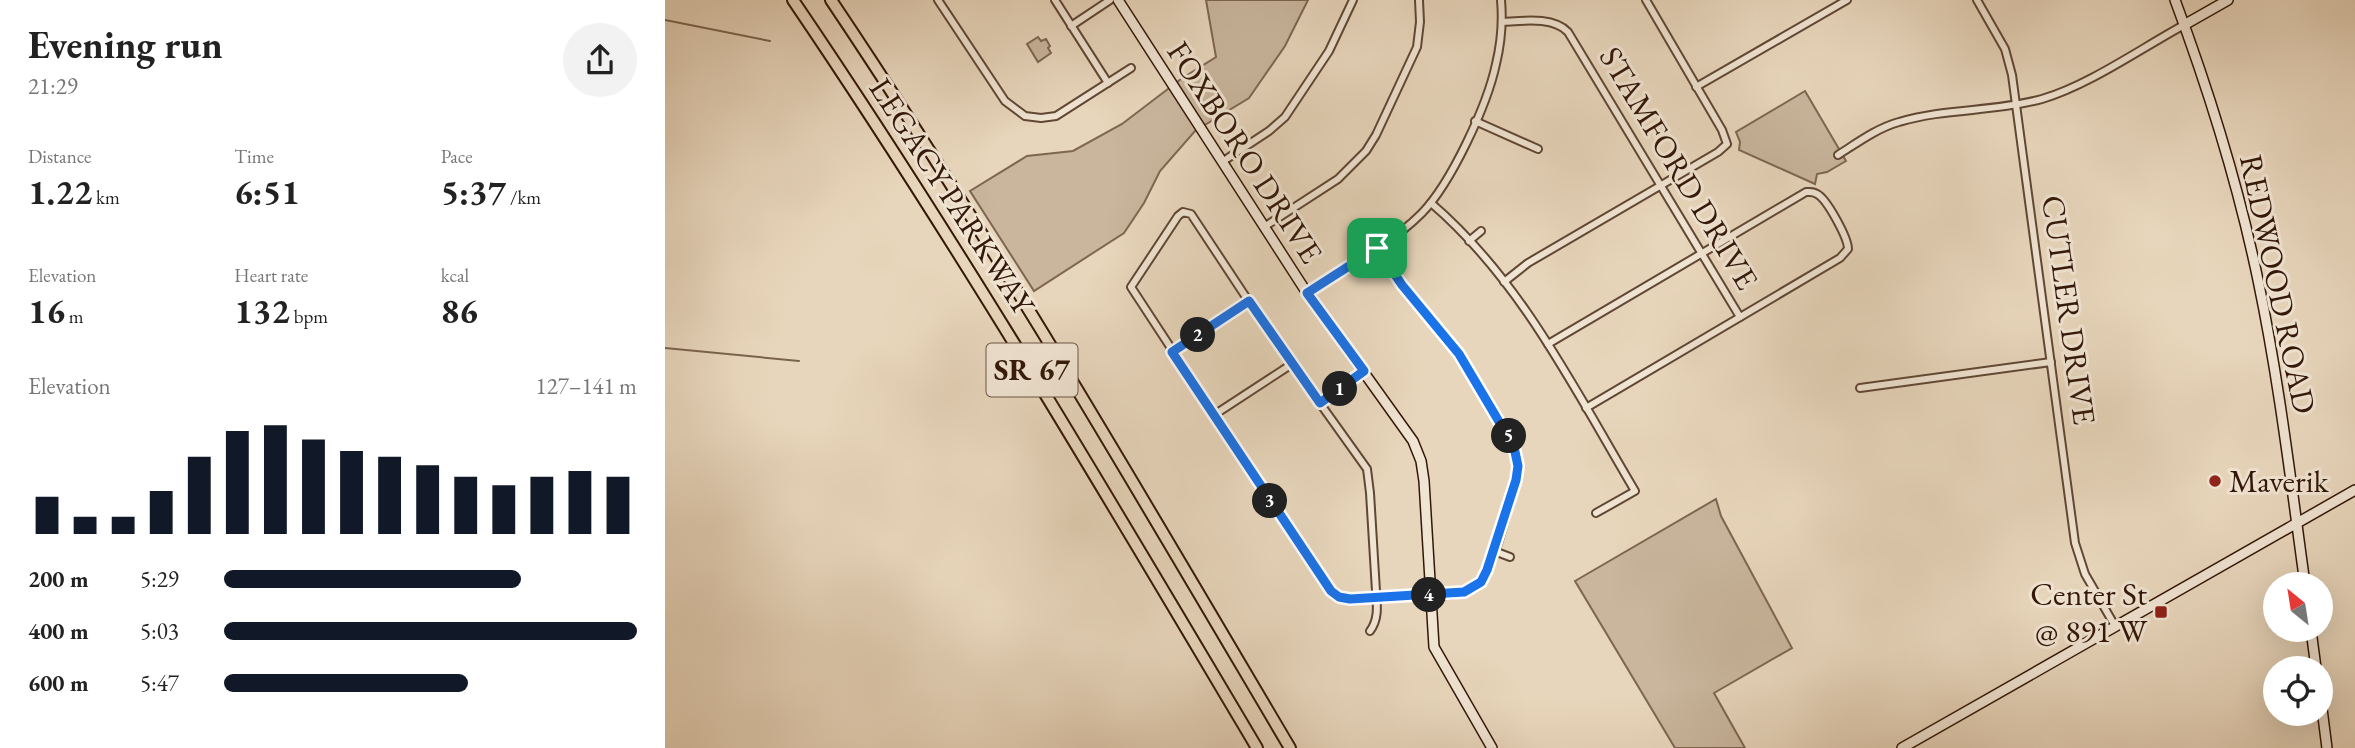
<!DOCTYPE html>
<html lang="en">
<head>
<meta charset="utf-8">
<style>
	body { margin:0; font-family:"EB Garamond",serif; background:#f2f2f2; color:#222; height:100vh; display:flex; flex-direction:column; font-size:26px; white-space:nowrap }
	* { box-sizing:border-box; margin:0 }
	p { font-size:23px; color:#767676 }
	.icon { flex:none; width:38px; height:38px; fill:none; stroke:currentColor; stroke-width:2; stroke-linecap:round; stroke-linejoin:round }
	.map { position:relative; flex:1; overflow:hidden }
	.details { display:flex; flex-direction:column; background:#fff; width:665px }
	.details>* { flex:none }
	.needle { width:46px; rotate:330deg }
	.buttons { position:absolute; left:1598px; top:572px; display:grid; gap:14px }
	.buttons a { display:grid; place-items:center; width:70px; height:70px; border-radius:50%; background:#fff; box-shadow:0 7px 28px #0002; font-size:35px }
	.pin { position:absolute; display:grid; place-items:center; width:60px; height:60px; color:#fff; margin:-30px; border-radius:14px; box-shadow:0 4px 10px #0006 }
	.km { position:absolute; width:35px; height:35px; margin:-18px; border-radius:50%; background:#222; color:#fff; font-size:19px; line-height:35px; text-align:center }
	.round { display:grid; place-items:center; flex:none; width:74px; height:74px; border-radius:37px; background:#f2f2f2 }
	.head { display:flex; align-items:center; justify-content:space-between; height:119px; padding:0 28px }
	h1 { font-size:38px; font-weight:700; line-height:52px }
	.figures { display:grid; grid-template-columns:repeat(3,1fr); gap:10px; height:119px; padding:7px 28px }
	.figures div { display:grid; align-content:center }
	.figures b { font-size:35px; font-weight:700 }
	.figures small { font-size:19px; font-weight:400 }
	.figures p { font-size:19px }
	.chart { height:196px; padding:14px 28px }
	.chart p { display:flex; justify-content:space-between }
	.chart svg { width:100%; height:126px; margin-top:7px; stroke:#111827; stroke-width:6 }
	ul { padding:0 28px; list-style:none; font-size:23px }
	li { display:grid; grid-template-columns:112px 84px 1fr; align-items:center; height:52px }
	li i { height:18px; border-radius:9px; background:#111827 }
	main { display:flex; flex:1; min-height:0 }
	.map>svg:first-child { display:block }
	.green { fill:#c9b69d; stroke:#7e6652; stroke-width:2 }
	.lines { fill:none; stroke-linecap:round; stroke-linejoin:round }
	.stream { stroke:#7a634e; stroke-width:2 }
	.street-casing { stroke:#604734; stroke-width:10 }
	.secondary-casing { stroke:#331707; stroke-width:12 }
	.highway-casing { stroke:#331707; stroke-width:14 }
	.street { stroke:#f0e4d3; stroke-width:6 }
	.secondary { stroke:#f0e4d3; stroke-width:9 }
	.highway { stroke:#e8d6bc; stroke-width:10 }
	.route-casing { stroke:#fff; stroke-width:14 }
	.route { stroke:#1a73e8; stroke-width:9 }
	.poi-dot { fill:#8f2418; stroke:#f0e4d3; stroke-width:2.5 }
	.labels { text-anchor:middle; stroke-width:6; stroke-linejoin:round; paint-order:stroke }
	.shield { fill:#f0e4d3; stroke:#6c5444; stroke-width:2 }
	.shield-label { font-size:30px; font-weight:bold; fill:#331707 }
	.street-label { font-size:32px; fill:#331707; stroke:#f0e4d3 }
	.poi-label { font-size:32px; fill:#331707; stroke:#f0e4d3; text-anchor:start }
</style>
</head>
<body>
<main>
<section class="details">
<div class="head"><div><h1>Evening run</h1><p>21:29</p></div><a class="round"><svg class="icon" aria-label="share" viewBox="0 0 24 24"><path d="M12 15V3M7 8l5-5 5 5M5 13v7h14v-7"/></svg></a></div>
<div class="figures">
<div><p>Distance</p><b>1.22<small> km</small></b></div>
<div><p>Time</p><b>6:51</b></div>
<div><p>Pace</p><b>5:37<small> /km</small></b></div>
</div>
<div class="figures">
<div><p>Elevation</p><b>16<small> m</small></b></div>
<div><p>Heart rate</p><b>132<small> bpm</small></b></div>
<div><p>kcal</p><b>86</b></div>
</div>
<div class="chart"><p><span>Elevation</span>127–141 m</p>
<svg viewBox="0 0 160 44" preserveAspectRatio="none"><path d="M5 44V31M15 44V38M25 44V38M35 44V29M45 44V17M55 44V8M65 44V6M75 44V11M85 44V15M95 44V17M105 44V20M115 44V24M125 44V27M135 44V24M145 44V22M155 44V24"/></svg>
</div>
<ul>
<li><b>200 m</b>5:29<i style="width:72%"></i></li>
<li><b>400 m</b>5:03<i style="width:100%"></i></li>
<li><b>600 m</b>5:47<i style="width:59%"></i></li>
</ul>
</section>
<div class="map">
<svg width="1690" height="748" viewBox="0 0 1690 748">
	<rect width="100%" height="100%" fill="#e8d6bc"/>
	<filter id="stains"><feTurbulence type="fractalNoise" baseFrequency=".00286" numOctaves="4"/><feColorMatrix values="0 0 0 0 .2 0 0 0 0 .09 0 0 0 0 .02 0 0 0 .5 -.17"/></filter>
	<radialGradient id="worn" r=".72"><stop offset=".6" stop-color="#630" stop-opacity="0"/><stop offset="1" stop-color="#630" stop-opacity=".3"/></radialGradient>
	<g class="green">
		<path d="M541,0H643L620,46L584,98L530,131L495,171L479,203L459,233L369,291L305,191L362,156L408,151L457,124L516,79L551,57Z"/>
		<path d="M373,37L376,41L381,39L385,46L383,48L386,53L373,62L362,44Z"/>
		<path d="M1140,91L1181,161L1162,172L1152,174L1150,184L1074,150L1075,142L1071,132Z"/>
		<path d="M1051,499L1056,516L1127,648L1049,693L1080,748H1010L910,581Z"/>
	</g>
	<g class="lines">
		<g class="stream">
			<path d="M0,20L105,41"/>
			<path d="M0,348L134,361"/>
		</g>
		<defs>
			<g id="street">
				<path d="M273,0L340,101L360,116L376,118L391,116L466,68"/>
				<path d="M390,0L443,83"/>
				<path d="M1312,0L1340,49L1347,75L1410,543L1420,574L1450,626"/>
				<path d="M837,22C857,21 888,16 903,32L1075,317"/>
				<path d="M406,26L445,0"/>
				<path d="M1031,87L1182,0"/>
				<path d="M810,121L873,149"/>
				<path d="M1173,155C1192,143 1212,128 1234,122C1280,108 1330,112 1377,99C1424,85 1475,49 1519,25"/>
				<path d="M557,162L604,131L620,117L664,51L688,0"/>
				<path d="M766,203C856,280 910,390 970,491L931,513"/>
				<path d="M599,227L673,179L701,151L711,135L752,47L755,22L754,0"/>
				<path d="M804,241L816,231"/>
				<path d="M839,282L863,263L1053,152L1062,144L1057,130L981,0"/>
				<path d="M642,293C681,268 724,246 757,213C786,183 822,106 831,64C836,43 838,22 836,0"/>
				<path d="M883,344L1141,192C1146,192 1148,191 1152,194C1162,199 1183,238 1183,249L1175,258L921,408"/>
				<path d="M507,351L584,301"/>
				<path d="M1195,388L1386,362"/>
				<path d="M655,403L699,371"/>
				<path d="M549,415L627,364"/>
				<path d="M829,551L845,557"/>
				<path d="M705,631C714,619 712,605 711,591L705,493L702,469L604,332L526,214L518,212L513,216L466,287L665,591C670,594 674,597 680,598C694,601 710,598 723,597C747,596 776,598 800,592C805,590 810,587 814,584C829,569 842,509 850,487L852,460L844,435L794,354L737,285L712,248"/>
			</g>
			<g id="secondary">
				<path d="M453,0L642,293L748,441L756,461L759,481L769,647L827,748"/>
				<path d="M1510,0C1544,91 1573,184 1593,280C1614,380 1626,483 1640,584"/>
				<path d="M1519,25L1563,0"/>
				<path d="M1646,630L1651,668"/>
				<path d="M1656,701L1662,748"/>
				<path d="M1237,748L1690,490"/>
			</g>
			<g id="highway">
				<path d="M128,0C293,243 442,495 592,748"/>
				<path d="M166,0C329,243 476,496 625,748"/>
			</g>
		</defs>
		<use href="#street" class="street-casing"/>
		<use href="#secondary" class="secondary-casing"/>
		<use href="#highway" class="highway-casing"/>
		<use href="#street" class="street"/>
		<use href="#secondary" class="secondary"/>
		<use href="#highway" class="highway"/>
	</g>
	<g class="lines">
		<defs>
			<path id="route" d="M712,248L737,285L794,354L849,447L853,466L851,480L822,570L816,582L799,592L685,599L674,597L666,591L507,352L584,301L655,403L699,371L642,293Z"/>
		</defs>
		<use href="#route" class="route-casing"/>
		<use href="#route" class="route"/>
	</g>
	<g class="poi-dot">
		<circle cx="1550" cy="481" r="7"/>
		<rect x="1489" y="605" width="14" height="14" rx="3.5"/>
	</g>
	<g class="labels">
		<rect class="shield" x="321.5" y="343.5" width="91" height="53" rx="5"/>
		<g class="shield-label">
			<text x="367" y="380">SR 67</text>
		</g>
		<g class="street-label">
			<text transform="translate(580 152) rotate(57)" y="11">FOXBORO DRIVE</text>
			<text transform="translate(1014 168) rotate(59)" y="11">STAMFORD DRIVE</text>
			<text transform="translate(287 196) rotate(57)" y="11">LEGACY PARKWAY</text>
			<text transform="translate(1613 284) rotate(78)" y="11">REDWOOD ROAD</text>
			<text transform="translate(1404 310) rotate(82)" y="11">CUTLER DRIVE</text>
		</g>
		<g class="poi-label">
			<text x="1564" y="492">Maverik</text>
			<text x="1482" y="605" text-anchor="end">Center St<tspan x="1482" dy="37">@ 891 W</tspan></text>
		</g>
	</g>
	<rect width="100%" height="100%" filter="url(#stains)"/>
	<rect width="100%" height="100%" fill="url(#worn)"/>
</svg>
<div class="buttons">
<a><svg class="needle" viewBox="-14 -14 28 28"><path d="M0-13l5 13h-10z" fill="#e53935"/><path d="M0 13l5-13h-10z" fill="#767676"/></svg></a>
<a><svg class="icon" aria-label="locate" viewBox="0 0 24 24"><circle cx="12" cy="12" r="6"/><path d="M12 2v4M12 18v4M2 12h4M18 12h4"/></svg></a>
</div>
<div class="pin" style="left:712px;top:248px;background:#1e9e55"><svg class="icon" aria-label="arrive" viewBox="0 0 24 24"><path d="M6 21V4h12l-3 4 3 4H6"/></svg></div>
<b class="km" style="left:675px;top:389px">1</b>
<b class="km" style="left:533px;top:335px">2</b>
<b class="km" style="left:605px;top:501px">3</b>
<b class="km" style="left:764px;top:595px">4</b>
<b class="km" style="left:844px;top:436px">5</b>
</div>
</main>
</body>
</html>
